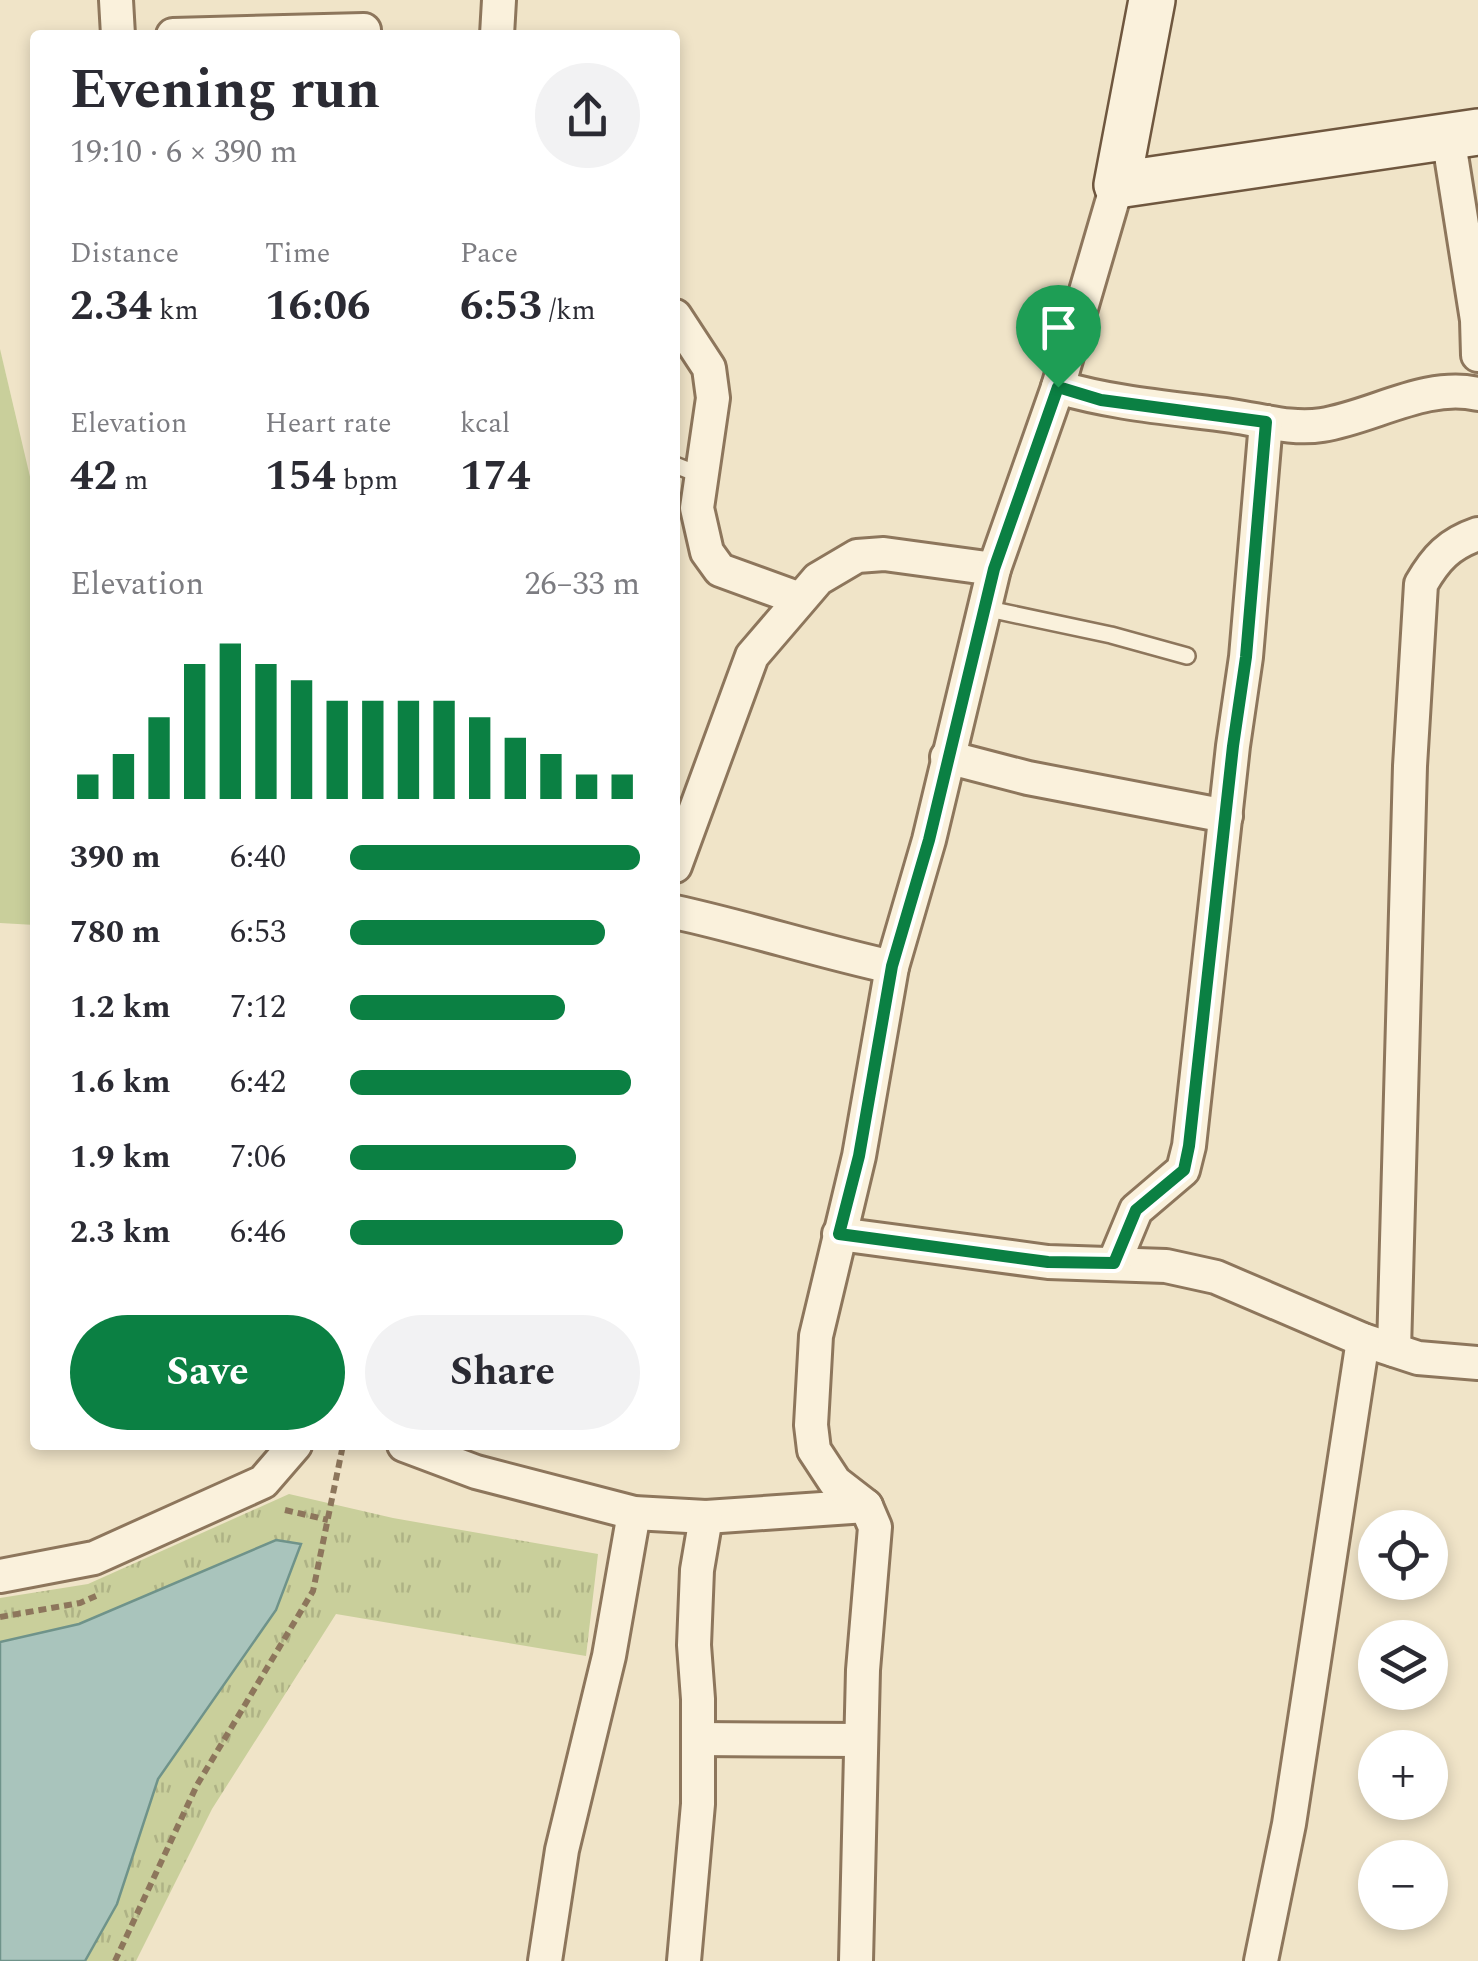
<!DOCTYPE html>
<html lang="en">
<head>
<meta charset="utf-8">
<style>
	body { margin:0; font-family:Spectral,serif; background:#f2f2f3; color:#2b2b33; height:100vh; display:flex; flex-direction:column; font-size:38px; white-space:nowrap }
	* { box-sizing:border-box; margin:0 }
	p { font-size:32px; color:#7c7c81 }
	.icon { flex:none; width:55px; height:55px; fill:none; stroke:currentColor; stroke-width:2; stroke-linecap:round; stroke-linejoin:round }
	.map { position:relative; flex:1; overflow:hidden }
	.panel { position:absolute; left:30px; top:30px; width:650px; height:1420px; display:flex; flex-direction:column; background:#fff; border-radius:10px; box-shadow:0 5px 15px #0003 }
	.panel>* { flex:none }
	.fabs { position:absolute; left:1358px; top:1510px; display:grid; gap:20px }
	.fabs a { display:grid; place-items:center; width:90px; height:90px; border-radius:50%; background:#fff; box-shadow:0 5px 15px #0003; font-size:50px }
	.pin { position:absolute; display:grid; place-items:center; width:85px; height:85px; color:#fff; margin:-102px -42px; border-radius:50% 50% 50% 0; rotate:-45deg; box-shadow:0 0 10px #0007 }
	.pin .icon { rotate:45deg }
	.round { display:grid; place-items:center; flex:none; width:105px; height:105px; border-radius:52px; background:#f2f2f3 }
	.headline { display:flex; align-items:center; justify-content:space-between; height:170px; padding:0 40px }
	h1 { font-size:55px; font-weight:700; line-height:75px }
	.figures { display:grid; grid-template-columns:repeat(3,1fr); gap:15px; height:170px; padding:10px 40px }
	.figures div { display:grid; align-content:center }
	.figures b { font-size:42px; font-weight:700 }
	.figures small { font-size:28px; font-weight:400 }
	.figures p { font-size:28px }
	.chart { height:280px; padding:20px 40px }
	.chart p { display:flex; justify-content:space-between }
	.chart svg { width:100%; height:180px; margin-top:10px; stroke:#0b8043; stroke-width:6 }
	.button { display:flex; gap:20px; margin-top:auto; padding:20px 40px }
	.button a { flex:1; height:115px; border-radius:60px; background:#0b8043; color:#fff; font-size:40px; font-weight:700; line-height:115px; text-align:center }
	.button a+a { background:#f2f2f3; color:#2b2b33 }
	ul { padding:0 40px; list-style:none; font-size:32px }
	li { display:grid; grid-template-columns:160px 120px 1fr; align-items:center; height:75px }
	li i { height:25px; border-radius:12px; background:#0b8043 }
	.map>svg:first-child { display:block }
	.grass { fill:#c9cf9b }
	.park { fill:url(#park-tufts) }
	.water { fill:#a9c4bc; stroke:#6f938a; stroke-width:2.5 }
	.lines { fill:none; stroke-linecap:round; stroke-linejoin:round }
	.lane-casing { stroke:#8d765c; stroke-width:20 }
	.street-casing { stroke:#8d765c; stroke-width:38 }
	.secondary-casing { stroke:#6f573f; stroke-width:50 }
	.path { stroke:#8d765c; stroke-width:6; stroke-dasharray:8 5; stroke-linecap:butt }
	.lane { stroke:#faf1dc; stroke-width:15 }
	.street { stroke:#faf1dc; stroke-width:32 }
	.secondary { stroke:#faf1dc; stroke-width:45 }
	.route-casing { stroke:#fff; stroke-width:20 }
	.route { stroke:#0b8043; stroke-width:12 }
</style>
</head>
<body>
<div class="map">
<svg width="1478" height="1961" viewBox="0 0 1478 1961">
	<defs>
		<pattern id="park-tufts" width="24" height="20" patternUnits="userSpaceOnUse" patternTransform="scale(2.5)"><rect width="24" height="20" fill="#c9cf9b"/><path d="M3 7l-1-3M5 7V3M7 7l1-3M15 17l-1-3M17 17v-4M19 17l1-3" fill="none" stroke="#aeb285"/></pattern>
	</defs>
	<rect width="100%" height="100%" fill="#f0e4c8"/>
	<path class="grass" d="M0,349L35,498V925L0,923Z"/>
	<path class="park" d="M289,1494L393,1518L598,1554L586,1656L336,1614L212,1809L136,1961H85L117,1904L158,1779L276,1610V1540L79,1624L0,1642V1598L88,1584Z"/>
	<path class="water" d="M276,1540L301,1544L276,1610L158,1779L117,1904L85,1961H0V1642L79,1624Z"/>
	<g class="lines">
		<defs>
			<g id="lane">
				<path d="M675,465L700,475"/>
				<path d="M984,608L1111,635L1187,656"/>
			</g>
			<g id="street">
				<path d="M116,0L118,35"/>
				<path d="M173,35L364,30"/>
				<path d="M497,35L499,0"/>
				<path d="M1448,136L1477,320L1478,355"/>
				<path d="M675,316L709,368L713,398L697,508L707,552L720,570L800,599"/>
				<path d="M1058,387C1115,404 1173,408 1232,416C1261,420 1292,430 1322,425C1373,417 1426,382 1478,394"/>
				<path d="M947,757L1028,778L1226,816"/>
				<path d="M675,866L752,656L818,579L857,556L884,554L994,569"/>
				<path d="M675,912C748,928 819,951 892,967"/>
				<path d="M839,1234L1048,1262L1166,1266L1216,1277L1363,1340L1418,1358L1478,1363"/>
				<path d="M1114,1263L1136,1210L1183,1170L1189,1146L1233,746L1246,657L1266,422"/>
				<path d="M1394,1350L1410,766L1421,584C1436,558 1449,544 1478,534"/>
				<path d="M404,1445L476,1472L634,1513L706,1517L866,1506"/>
				<path d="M0,1576L94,1558L263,1482L295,1445"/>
				<path d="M698,1739L861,1740"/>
				<path d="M545,1961L562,1850L609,1656L634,1513"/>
				<path d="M684,1961L698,1804V1699L694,1645L697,1570L706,1517"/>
				<path d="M856,1961L863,1670L875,1527L866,1506L835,1482L814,1450L811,1425L816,1336L859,1156L892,967L929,840L994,569L1058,387L1117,185"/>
				<path d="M1261,1961L1289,1824L1363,1340"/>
			</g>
			<path id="secondary" d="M1152,0L1117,185L1478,132"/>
		</defs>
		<use href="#lane" class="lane-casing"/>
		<use href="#street" class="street-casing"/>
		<use href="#secondary" class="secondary-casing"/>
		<g class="path">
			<path d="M285,1510L328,1520"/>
			<path d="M0,1617L80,1603L96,1596"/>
			<path d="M115,1961L197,1785L313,1591L343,1445"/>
		</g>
		<use href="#lane" class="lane"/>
		<use href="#street" class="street"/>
		<use href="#secondary" class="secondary"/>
	</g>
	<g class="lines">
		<defs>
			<path id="route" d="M1058,387L1101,400L1266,422L1246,657L1233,746L1189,1146L1184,1170L1136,1210L1114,1263L1048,1262L839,1234L859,1156L892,966L929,840L994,569Z"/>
		</defs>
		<use href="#route" class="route-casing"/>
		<use href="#route" class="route"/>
	</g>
</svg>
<div class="fabs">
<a><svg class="icon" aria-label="locate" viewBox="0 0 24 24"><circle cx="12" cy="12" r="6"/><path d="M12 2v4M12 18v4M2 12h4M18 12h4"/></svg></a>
<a><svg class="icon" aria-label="layers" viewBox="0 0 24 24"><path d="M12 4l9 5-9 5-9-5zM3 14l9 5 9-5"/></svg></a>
<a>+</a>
<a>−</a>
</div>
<div class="pin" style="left:1058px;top:387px;background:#1e9e55"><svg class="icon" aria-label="arrive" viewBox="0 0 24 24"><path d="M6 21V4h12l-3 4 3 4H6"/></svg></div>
<section class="panel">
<div class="headline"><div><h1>Evening run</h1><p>19:10 · 6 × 390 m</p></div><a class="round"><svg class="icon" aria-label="share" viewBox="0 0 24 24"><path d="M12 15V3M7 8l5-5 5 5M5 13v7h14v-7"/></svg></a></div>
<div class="figures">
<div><p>Distance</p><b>2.34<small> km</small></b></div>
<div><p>Time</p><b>16:06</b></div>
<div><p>Pace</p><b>6:53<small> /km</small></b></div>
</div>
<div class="figures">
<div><p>Elevation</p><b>42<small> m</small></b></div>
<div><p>Heart rate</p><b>154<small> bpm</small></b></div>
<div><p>kcal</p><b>174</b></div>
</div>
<div class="chart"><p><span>Elevation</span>26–33 m</p>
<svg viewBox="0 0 160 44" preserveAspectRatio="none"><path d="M5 44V38M15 44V33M25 44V24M35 44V11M45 44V6M55 44V11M65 44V15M75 44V20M85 44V20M95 44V20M105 44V20M115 44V24M125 44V29M135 44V33M145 44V38M155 44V38"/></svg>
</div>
<ul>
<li><b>390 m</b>6:40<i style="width:100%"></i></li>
<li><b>780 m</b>6:53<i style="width:88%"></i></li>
<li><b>1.2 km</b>7:12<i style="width:74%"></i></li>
<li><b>1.6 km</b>6:42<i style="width:97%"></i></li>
<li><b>1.9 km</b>7:06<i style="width:78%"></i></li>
<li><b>2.3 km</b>6:46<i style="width:94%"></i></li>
</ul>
<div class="button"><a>Save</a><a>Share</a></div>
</section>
</div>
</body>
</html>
